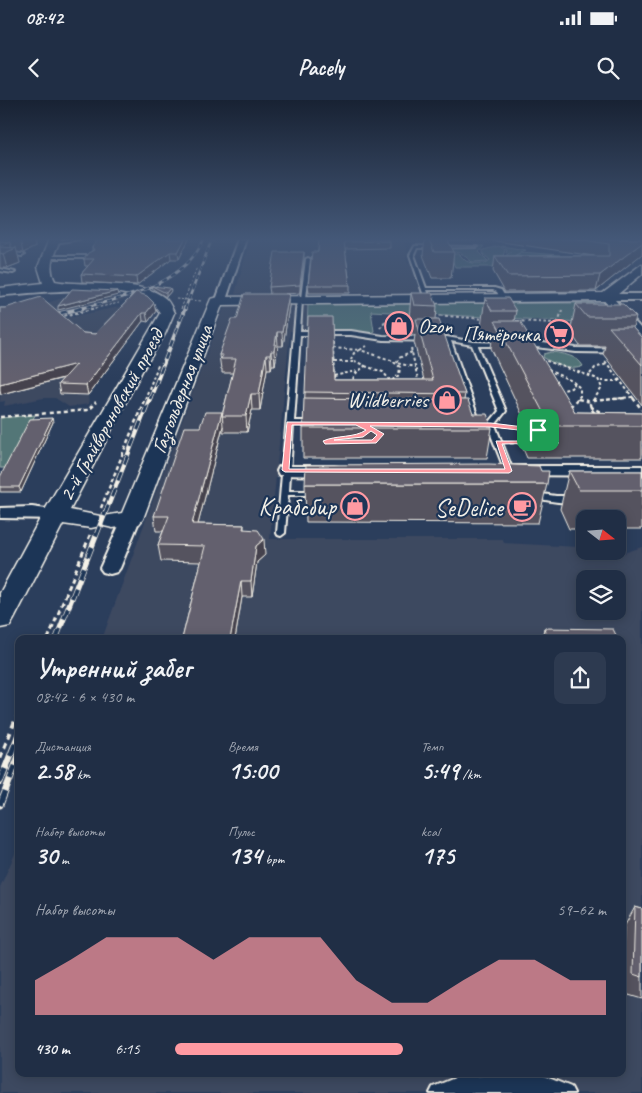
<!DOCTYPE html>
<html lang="ru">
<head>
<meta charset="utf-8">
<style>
	body { margin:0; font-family:Caveat,sans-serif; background:#2d3a50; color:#f1f3f6; height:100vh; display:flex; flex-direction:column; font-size:19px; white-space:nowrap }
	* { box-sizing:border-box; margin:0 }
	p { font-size:16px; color:#a2a8b3 }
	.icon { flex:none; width:28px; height:28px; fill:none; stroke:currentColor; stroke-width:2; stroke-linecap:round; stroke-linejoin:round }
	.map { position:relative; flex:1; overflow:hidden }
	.drawer { position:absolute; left:15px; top:535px; width:611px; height:442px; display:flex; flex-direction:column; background:#202e45; border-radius:10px; box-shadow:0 2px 12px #0003,0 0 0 1px #3d4a5e }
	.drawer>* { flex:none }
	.needle { width:32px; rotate:107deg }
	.controls { position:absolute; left:576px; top:410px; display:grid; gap:10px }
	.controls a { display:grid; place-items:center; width:50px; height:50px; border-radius:10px; background:#202e45; box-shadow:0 2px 12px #0003,0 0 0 1px #3d4a5e; font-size:25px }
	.pin { position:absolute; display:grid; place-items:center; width:42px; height:42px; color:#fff; margin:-21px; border-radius:10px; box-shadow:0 2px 8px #0006 }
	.round { display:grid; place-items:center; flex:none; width:52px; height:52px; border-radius:10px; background:#2d3a50 }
	.head { display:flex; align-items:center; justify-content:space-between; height:85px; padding:0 20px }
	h1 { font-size:28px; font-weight:800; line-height:38px }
	.stats { display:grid; grid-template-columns:repeat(3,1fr); gap:8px; height:85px; padding:5px 20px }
	.stats div { display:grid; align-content:center }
	.stats b { font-size:25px; font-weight:800 }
	.stats small { font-size:14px; font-weight:400 }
	.stats p { font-size:14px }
	.chart { height:140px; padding:10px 20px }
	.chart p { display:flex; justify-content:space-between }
	.chart svg { width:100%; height:90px; margin-top:5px; fill:#ff9aa2; opacity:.7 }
	ul { padding:0 20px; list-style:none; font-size:16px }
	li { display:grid; grid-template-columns:80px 60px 1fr; align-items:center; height:38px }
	li i { height:12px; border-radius:6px; background:#ff9aa2 }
	.status { display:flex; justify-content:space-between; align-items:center; height:35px; padding:0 25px; background:#202e45; direction:ltr }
	.status svg { height:14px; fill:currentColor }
	header { display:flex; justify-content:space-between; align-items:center; height:65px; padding:0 20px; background:#202e45; font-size:22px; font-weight:800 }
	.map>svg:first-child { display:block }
	.built { fill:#3c4861; fill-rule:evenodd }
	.green { fill:#527677; stroke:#a3b4b0 }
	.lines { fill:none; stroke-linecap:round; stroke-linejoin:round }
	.lane-casing { stroke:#f4f1e8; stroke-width:4 }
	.street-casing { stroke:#f4f1e8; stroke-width:4 }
	.secondary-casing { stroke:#f4f1e8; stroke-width:3 }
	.path-far4 { stroke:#f4f1e8; stroke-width:1; stroke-dasharray:2.5 2; stroke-linecap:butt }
	.path-far3 { stroke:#f4f1e8; stroke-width:2; stroke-dasharray:3 2.5; stroke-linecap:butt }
	.path-far2 { stroke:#f4f1e8; stroke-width:2.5; stroke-dasharray:4 3; stroke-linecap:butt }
	.path-far1 { stroke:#f4f1e8; stroke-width:3; stroke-dasharray:5 4; stroke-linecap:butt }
	.path { stroke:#f4f1e8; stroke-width:4; stroke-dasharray:6 5; stroke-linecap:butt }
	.lane { fill:#1d3557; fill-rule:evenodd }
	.street { fill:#1d3557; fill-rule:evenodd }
	.secondary { fill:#1d3557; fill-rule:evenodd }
	.rail-far4-casing { stroke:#f4f1e8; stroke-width:2.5 }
	.rail-far3-casing { stroke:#f4f1e8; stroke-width:4 }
	.rail-far2-casing { stroke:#f4f1e8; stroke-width:4.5 }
	.rail-far1-casing { stroke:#f4f1e8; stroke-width:5.5 }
	.rail-casing { stroke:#f4f1e8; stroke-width:7 }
	.rail-far4 { stroke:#1d3557; stroke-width:2; stroke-dasharray:5; stroke-linecap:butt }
	.rail-far3 { stroke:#1d3557; stroke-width:2.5; stroke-dasharray:7; stroke-linecap:butt }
	.rail-far2 { stroke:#1d3557; stroke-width:3; stroke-dasharray:9; stroke-linecap:butt }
	.rail-far1 { stroke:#1d3557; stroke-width:4; stroke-dasharray:11; stroke-linecap:butt }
	.rail { stroke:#1d3557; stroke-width:5; stroke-dasharray:14; stroke-linecap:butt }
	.wall { fill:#55535f; stroke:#f4f1e8 }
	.shaded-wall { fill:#45434d; stroke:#f4f1e8 }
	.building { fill:#63606e; stroke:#f4f1e8 }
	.route { fill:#ff9aa2; stroke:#fff; fill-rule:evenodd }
	.labels { text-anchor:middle; stroke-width:4.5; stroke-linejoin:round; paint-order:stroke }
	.far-poi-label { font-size:21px; fill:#f4f1e8; stroke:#1d3557; text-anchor:end }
	.far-street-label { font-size:21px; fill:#f4f1e8; stroke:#1d3557 }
	.poi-label { font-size:25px; fill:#f4f1e8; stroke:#1d3557; text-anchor:end }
</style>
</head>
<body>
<div class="status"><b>08:42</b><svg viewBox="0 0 49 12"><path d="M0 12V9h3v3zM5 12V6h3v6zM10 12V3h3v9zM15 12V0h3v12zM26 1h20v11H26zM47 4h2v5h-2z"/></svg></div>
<header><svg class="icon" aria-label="back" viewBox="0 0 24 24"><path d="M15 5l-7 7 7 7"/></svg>Pacely<svg class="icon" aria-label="search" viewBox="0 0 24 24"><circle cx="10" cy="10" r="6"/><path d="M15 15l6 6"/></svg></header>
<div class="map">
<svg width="642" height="993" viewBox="0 0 642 993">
	<rect width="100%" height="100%" fill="#2b3e5c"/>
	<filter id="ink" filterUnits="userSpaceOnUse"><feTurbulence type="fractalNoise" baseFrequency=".02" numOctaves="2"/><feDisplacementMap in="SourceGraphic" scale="10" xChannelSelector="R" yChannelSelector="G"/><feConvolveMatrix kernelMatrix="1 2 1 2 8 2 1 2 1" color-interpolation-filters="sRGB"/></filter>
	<g filter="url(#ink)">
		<g class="built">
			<path d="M250,139H478L472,143H404L408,155L406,159L411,165L420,193L235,194Z"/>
			<path d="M88,190L127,200L60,216H5Z"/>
			<path d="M225,204H308L307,231H290L270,439H503L504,443L580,447L585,448V451H599L618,455L642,447V993H0V787L19,745V974H622V539H102ZM585,479H618V511H585Z"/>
			<path d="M129,205L114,259L110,265H86L60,294L88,295L89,304L69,307L55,298H44L4,306L5,301L0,302V231Z"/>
		</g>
		<g class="green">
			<path d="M425,146H484L479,152L488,161L472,162L461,153Z"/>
			<path d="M499,146L505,150L503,156L507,159L496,167H455L450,154H459L466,161L473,163H486L490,160L483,154V150Z"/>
			<path d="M501,146L526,150L520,152L560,155L511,158L520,153L509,158L505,156L511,152L506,153L507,149Z"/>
			<path d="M592,203L602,206L581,222L371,211L374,231L369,234L352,231H307L308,204Z"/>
			<path d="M551,252C562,253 578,256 583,266C572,272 553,264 543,257L544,254Z"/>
			<path d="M35,315L8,368H0V318Z"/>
		</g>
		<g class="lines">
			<defs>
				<g id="lane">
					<path d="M68,139H80L54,143L52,142Z"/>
					<path d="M415,146L477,147L417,148L414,155L426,188H494L501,190L506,198L501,199L497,192L493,190H427L430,198L425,199L410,155Z"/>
					<path d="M0,151L22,154L24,155L22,156L0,153Z"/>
					<path d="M46,156H92L94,157L92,158H44Z"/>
					<path d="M308,158L310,159L306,199L302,200L300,231H351L383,236L447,237L474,242L507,243V245L505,246H478L506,311L495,325L513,371L512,373H509L505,371L488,327H477L473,325L445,241L383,240L351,235H300L294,321H316L320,323L316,325H293L289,391H319L323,393L319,395H288L285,433L281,436L278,435L277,433L297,199L301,198L306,159ZM451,241L472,245L499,311L489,323H480Z"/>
					<path d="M0,169L15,172L13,173L0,171Z"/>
					<path d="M522,242L543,243L576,248L642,249V253L576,252L520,245V243Z"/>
					<path d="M528,392L556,396H576L580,399C570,407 541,399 528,396Z"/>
					<path d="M539,974L571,987L574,993H430L433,987L457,977Z"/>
				</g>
				<g id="street">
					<path d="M238,139H246L226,200L225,202H217L216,200Z"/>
					<path d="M642,194V200H615L642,230V241L638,240L601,197L606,194Z"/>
					<path d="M285,366H334L340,367L342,371L340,375L334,376L279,375L277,371L279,367Z"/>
					<path d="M512,366H642V376L506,375L504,371L506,367Z"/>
					<path d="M32,407L60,411L63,415L60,419L0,418V408Z"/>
					<path d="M131,413L138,415L140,419L120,468L117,472L110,474L103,472L100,468L122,419L124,415Z"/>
				</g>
				<path id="secondary" d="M49,139H61C54,153 47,166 55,181C84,187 144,178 166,199C170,203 172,209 174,213L165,234L142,271L70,410L100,416L102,420L104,416L122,413L211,199L219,197L603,193L642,164V174L611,200L606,201L222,205L143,419L139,424L113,428L104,426L102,422L100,426L91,428L63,424L14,519L10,526L0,528V493L42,415L160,213C143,179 33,193 0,196V188L43,183L38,167Z"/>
			</defs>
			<use href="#lane" class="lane-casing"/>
			<use href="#street" class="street-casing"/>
			<use href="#secondary" class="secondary-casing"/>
			<g class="path-far4">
				<path d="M176,199L202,201"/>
				<path d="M91,209L119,203"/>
				<path d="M181,209L197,167"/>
			</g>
			<g class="path-far3">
				<path d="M434,215L485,219"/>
				<path d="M59,217L97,208"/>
				<path d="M516,221L575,224"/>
				<path d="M558,223L562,210"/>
				<path d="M380,228L386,220L397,213"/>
				<path d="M333,242L334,283"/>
				<path d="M367,246L360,250L391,260L400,267L399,275L390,282"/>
				<path d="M333,248L360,250"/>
				<path d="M411,248L419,284"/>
				<path d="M412,252L399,258L396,263L415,267"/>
				<path d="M541,259L598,279L602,288L594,299"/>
				<path d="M605,261L634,299"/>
				<path d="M334,262H354"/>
				<path d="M365,266L383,272L389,279L387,283"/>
				<path d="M548,270L572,281L580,288V296L577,299"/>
				<path d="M590,274L595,268L607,264"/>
				<path d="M334,276L356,271"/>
				<path d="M601,281H619"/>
				<path d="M351,284L355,274L365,266L351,259L354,253L360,250"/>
				<path d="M559,291L571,288L575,283"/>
				<path d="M145,299L159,263"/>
				<path d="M613,299L632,297"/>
			</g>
			<g class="path-far2">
				<path d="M595,298L590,304L591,309L597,315"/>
				<path d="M633,298L642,310"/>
				<path d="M578,299L591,302"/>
				<path d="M593,301L625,298"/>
				<path d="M570,307L578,298"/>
				<path d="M590,307L605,314"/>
				<path d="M0,317L88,310L96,302"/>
				<path d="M503,326L527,328"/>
				<path d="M510,343H524"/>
				<path d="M101,408L145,298"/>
			</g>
			<path class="path-far1" d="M48,539L90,435"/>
			<path class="path" d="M0,658L19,611"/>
			<use href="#lane" class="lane"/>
			<use href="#street" class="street"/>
			<use href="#secondary" class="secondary"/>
			<defs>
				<g id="rail-far4">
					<path d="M77,209C122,199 184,185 204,139"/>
					<path d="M185,209L212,139"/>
				</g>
				<g id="rail-far3">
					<path d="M47,216L83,208"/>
					<path d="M150,299L185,208"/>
				</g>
				<path id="rail-far2" d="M105,414L150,298"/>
				<path id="rail-far1" d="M56,539L105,413"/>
				<g id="rail">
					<path d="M0,682L19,634"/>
					<path d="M0,705L19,656"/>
				</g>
			</defs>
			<use href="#rail-far4" class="rail-far4-casing"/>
			<use href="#rail-far3" class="rail-far3-casing"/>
			<use href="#rail-far2" class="rail-far2-casing"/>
			<use href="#rail-far1" class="rail-far1-casing"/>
			<use href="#rail" class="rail-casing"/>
			<use href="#rail-far4" class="rail-far4"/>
			<use href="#rail-far3" class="rail-far3"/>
			<use href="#rail-far2" class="rail-far2"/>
			<use href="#rail-far1" class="rail-far1"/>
			<use href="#rail" class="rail"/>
		</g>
		<g class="wall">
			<path d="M0,139H34L35,147L23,153L17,152L20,163L7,168H0Z"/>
			<path d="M189,139L179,159H171L137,185L82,182L81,174L88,166H85L84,159L92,151V147Z"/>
			<path d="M319,139L390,141V148L345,149L350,185V193H309L308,185L318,152Z"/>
			<path d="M425,139H642V154L596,191L505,192L493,171L495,156H594L489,140L448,141L454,152L451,178H432L423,155Z"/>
			<path d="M304,159L300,193L285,194H289V206L283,246H278L275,265H272L271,269H267L260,310H252L247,332H223V326L198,424L244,425V429L265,455L257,462L252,497H242L235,539H182L201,462L161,461L158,445L163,431H156L154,416L200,327L222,312V315L233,273H222V269H221L219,255L237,219L270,194L269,187Z"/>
			<path d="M152,186L171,191L166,197L153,189Z"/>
			<path d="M136,192L156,211L148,222L143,221L88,295L60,294L58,284L64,278L1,294L0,293V208H5L83,233L95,234Z"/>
			<path d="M411,193L437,206L436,219L465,294L464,300L473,314L492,328L487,358H303V328L305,292L334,280H424L414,242L415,235H412L409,221Z"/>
			<path d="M485,198L516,211L514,221L575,312L642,313V358H527L521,344L525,321L491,248L492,240H488L481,227Z"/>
			<path d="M576,204L636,217L633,228L642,238V305L603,254L605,246H580L570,232Z"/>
			<path d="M53,322L21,392H0V377Z"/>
			<path d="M569,371H642V429H618V419H585V429H569L560,409Z"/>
			<path d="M305,384H547L538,423L306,422Z"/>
			<path d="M544,528L618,539H542Z"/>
			<path d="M635,807L642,809V899L622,893L624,827Z"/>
		</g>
		<g class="shaded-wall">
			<path d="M20,139H34L35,147L23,153Z"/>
			<path d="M185,139H189L179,159L178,152Z"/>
			<path d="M10,142L12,150L16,148L20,163L7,168L3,154L0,146Z"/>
			<path d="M642,143V154L596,191L600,175Z"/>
			<path d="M170,152L171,159L137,185L136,177Z"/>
			<path d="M304,152V159L300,193V185Z"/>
			<path d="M170,188L171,191L166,197V193Z"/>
			<path d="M117,191L118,195L58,210V206Z"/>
			<path d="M289,194V206L283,246L282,232Z"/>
			<path d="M154,203L156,211L148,222L146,213Z"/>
			<path d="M142,213L143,221L88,295L86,285Z"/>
			<path d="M277,232L278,246L275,265L274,251Z"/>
			<path d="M271,251L272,265L271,269L270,255Z"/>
			<path d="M266,255L267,269L260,310L259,294Z"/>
			<path d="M76,264L78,274L1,294L0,290V284Z"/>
			<path d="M251,294L252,310L247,332L246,316Z"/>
			<path d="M222,312L223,326L194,440L192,424Z"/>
			<path d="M52,318L53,322L21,392L19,387Z"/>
			<path d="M264,439L265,455L257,462L252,497L251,481L256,446Z"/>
			<path d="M241,481L242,497L235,539H230Z"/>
		</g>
		<g class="building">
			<path d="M99,139H185L178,152H170L136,177L81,174L94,159H84L88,153L94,150L92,147Z"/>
			<path d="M319,139H389L390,141L344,142L350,185H308L312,152H318Z"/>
			<path d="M429,139H447L454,152H434Z"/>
			<path d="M577,139H642V143L600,175L508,176L495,156H609V144Z"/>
			<path d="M0,141L10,142L0,146Z"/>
			<path d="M0,147L16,148L3,154L0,153Z"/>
			<path d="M275,152H304L300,185L269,187Z"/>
			<path d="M152,186L170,188L166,193Z"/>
			<path d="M72,189L117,191L58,206Z"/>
			<path d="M136,192L147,196L154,203L146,213H142L86,285L58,284L76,264L0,284V208H5L41,197L83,233L95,234Z"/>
			<path d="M411,193H432L437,206L414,205Z"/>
			<path d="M244,194H289L282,232H277L274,251H271L270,255H266L259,294H251L246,316H222L236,259H221L223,255H219L232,219H237Z"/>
			<path d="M485,198H508L516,211H492Z"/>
			<path d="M576,204H623L636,217H587Z"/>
			<path d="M308,217H332L334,280H433L416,219H439L465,294L305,292Z"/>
			<path d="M495,221H520L575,312L642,313V326H534L527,312H543Z"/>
			<path d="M609,227H632L642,238V265Z"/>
			<path d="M304,298L468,300L473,314H487L492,328H303Z"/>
			<path d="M205,312H222L192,424L244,425L243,429L258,430L264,439L256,446L251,481H241L230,539H182L205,446L158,445L169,416H154L184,327H200Z"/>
			<path d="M52,318L19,387H0V377L30,319Z"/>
			<path d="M489,364L539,366L541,371H549L547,384H305L306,365Z"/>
			<path d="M569,371H642V390H579Z"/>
			<path d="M544,528L613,529L618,539H548Z"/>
			<path d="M635,807L642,809V877L633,874Z"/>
		</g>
	</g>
	<linearGradient id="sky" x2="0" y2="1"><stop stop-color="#182233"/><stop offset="0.5" stop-color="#445878"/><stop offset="1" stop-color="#445878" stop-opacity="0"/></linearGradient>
	<rect width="642" height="278" fill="url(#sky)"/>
	<path class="route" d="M287,322L491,323L540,329L550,334L559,343L502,344L512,371L509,373L285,372L282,370ZM292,325H356L366,330C355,338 336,335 323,341L325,344L376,343L384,334L370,326L491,327L537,332L550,341H496L505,369H289ZM371,331L377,335L372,340H334L363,337Z"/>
	<defs>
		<symbol id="shop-ring" viewBox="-11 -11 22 22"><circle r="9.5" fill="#1d3557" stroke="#ff9aa2" stroke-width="1.5"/><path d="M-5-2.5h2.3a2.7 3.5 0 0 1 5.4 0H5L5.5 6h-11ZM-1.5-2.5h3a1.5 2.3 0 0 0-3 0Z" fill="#ff9aa2"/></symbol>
		<symbol id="supermarket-ring" viewBox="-11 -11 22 22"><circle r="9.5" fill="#1d3557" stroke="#ff9aa2" stroke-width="1.5"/><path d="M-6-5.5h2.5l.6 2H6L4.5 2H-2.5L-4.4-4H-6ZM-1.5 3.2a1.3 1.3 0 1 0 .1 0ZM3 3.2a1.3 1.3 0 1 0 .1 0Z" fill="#ff9aa2"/></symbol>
		<symbol id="cafe-ring" viewBox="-11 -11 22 22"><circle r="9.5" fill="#1d3557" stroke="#ff9aa2" stroke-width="1.5"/><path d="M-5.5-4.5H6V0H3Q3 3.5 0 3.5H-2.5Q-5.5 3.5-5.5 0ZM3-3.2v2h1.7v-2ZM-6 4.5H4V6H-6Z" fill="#ff9aa2"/></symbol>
	</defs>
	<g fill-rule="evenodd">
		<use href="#shop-ring" x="383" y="210" width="32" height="32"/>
		<use href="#supermarket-ring" x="543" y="218" width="32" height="32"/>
		<use href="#shop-ring" x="431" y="284" width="32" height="32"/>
		<use href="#shop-ring" x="339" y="390" width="32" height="32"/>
		<use href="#cafe-ring" x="506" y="391" width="32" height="32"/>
	</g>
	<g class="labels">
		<g class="far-poi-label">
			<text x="418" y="233" text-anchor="start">Ozon</text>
			<text x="540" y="241">Пятёрочка</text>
			<text x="428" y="307">Wildberries</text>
		</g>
		<g class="far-street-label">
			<text transform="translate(182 289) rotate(-69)" y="7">Газгольдерная улица</text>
			<text transform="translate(111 315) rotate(-61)" y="7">2-й Грайвороновский проезд</text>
		</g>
		<g class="poi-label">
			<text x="336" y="415">Крабсбир</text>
			<text x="503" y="416">SeDelice</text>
		</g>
	</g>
</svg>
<div class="controls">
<a><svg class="needle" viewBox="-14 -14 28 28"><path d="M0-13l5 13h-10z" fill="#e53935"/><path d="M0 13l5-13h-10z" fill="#a2a8b3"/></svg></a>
<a><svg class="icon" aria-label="layers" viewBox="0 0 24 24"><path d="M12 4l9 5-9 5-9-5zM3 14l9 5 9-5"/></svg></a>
</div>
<div class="pin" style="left:538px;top:330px;background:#1e9e55"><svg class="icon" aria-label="arrive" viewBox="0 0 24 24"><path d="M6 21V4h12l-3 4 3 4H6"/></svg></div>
<section class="drawer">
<div class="head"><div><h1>Утренний забег</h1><p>08:42 · 6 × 430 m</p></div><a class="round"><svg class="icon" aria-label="share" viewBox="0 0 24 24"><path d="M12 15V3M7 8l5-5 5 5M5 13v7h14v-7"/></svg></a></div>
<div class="stats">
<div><p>Дистанция</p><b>2.58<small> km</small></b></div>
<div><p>Время</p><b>15:00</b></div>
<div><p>Темп</p><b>5:49<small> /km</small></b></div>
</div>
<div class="stats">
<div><p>Набор высоты</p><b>30<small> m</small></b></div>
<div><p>Пульс</p><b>134<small> bpm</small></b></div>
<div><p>kcal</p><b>175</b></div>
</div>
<div class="chart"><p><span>Набор высоты</span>59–62 m</p>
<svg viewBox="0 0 160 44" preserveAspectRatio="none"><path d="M0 44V27L10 17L20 6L30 6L40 6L50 17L60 6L70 6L80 6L90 27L100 38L110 38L120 27L130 17L140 17L150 27L160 27V44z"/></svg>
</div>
<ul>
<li><b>430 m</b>6:15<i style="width:53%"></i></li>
</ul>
</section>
</div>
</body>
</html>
